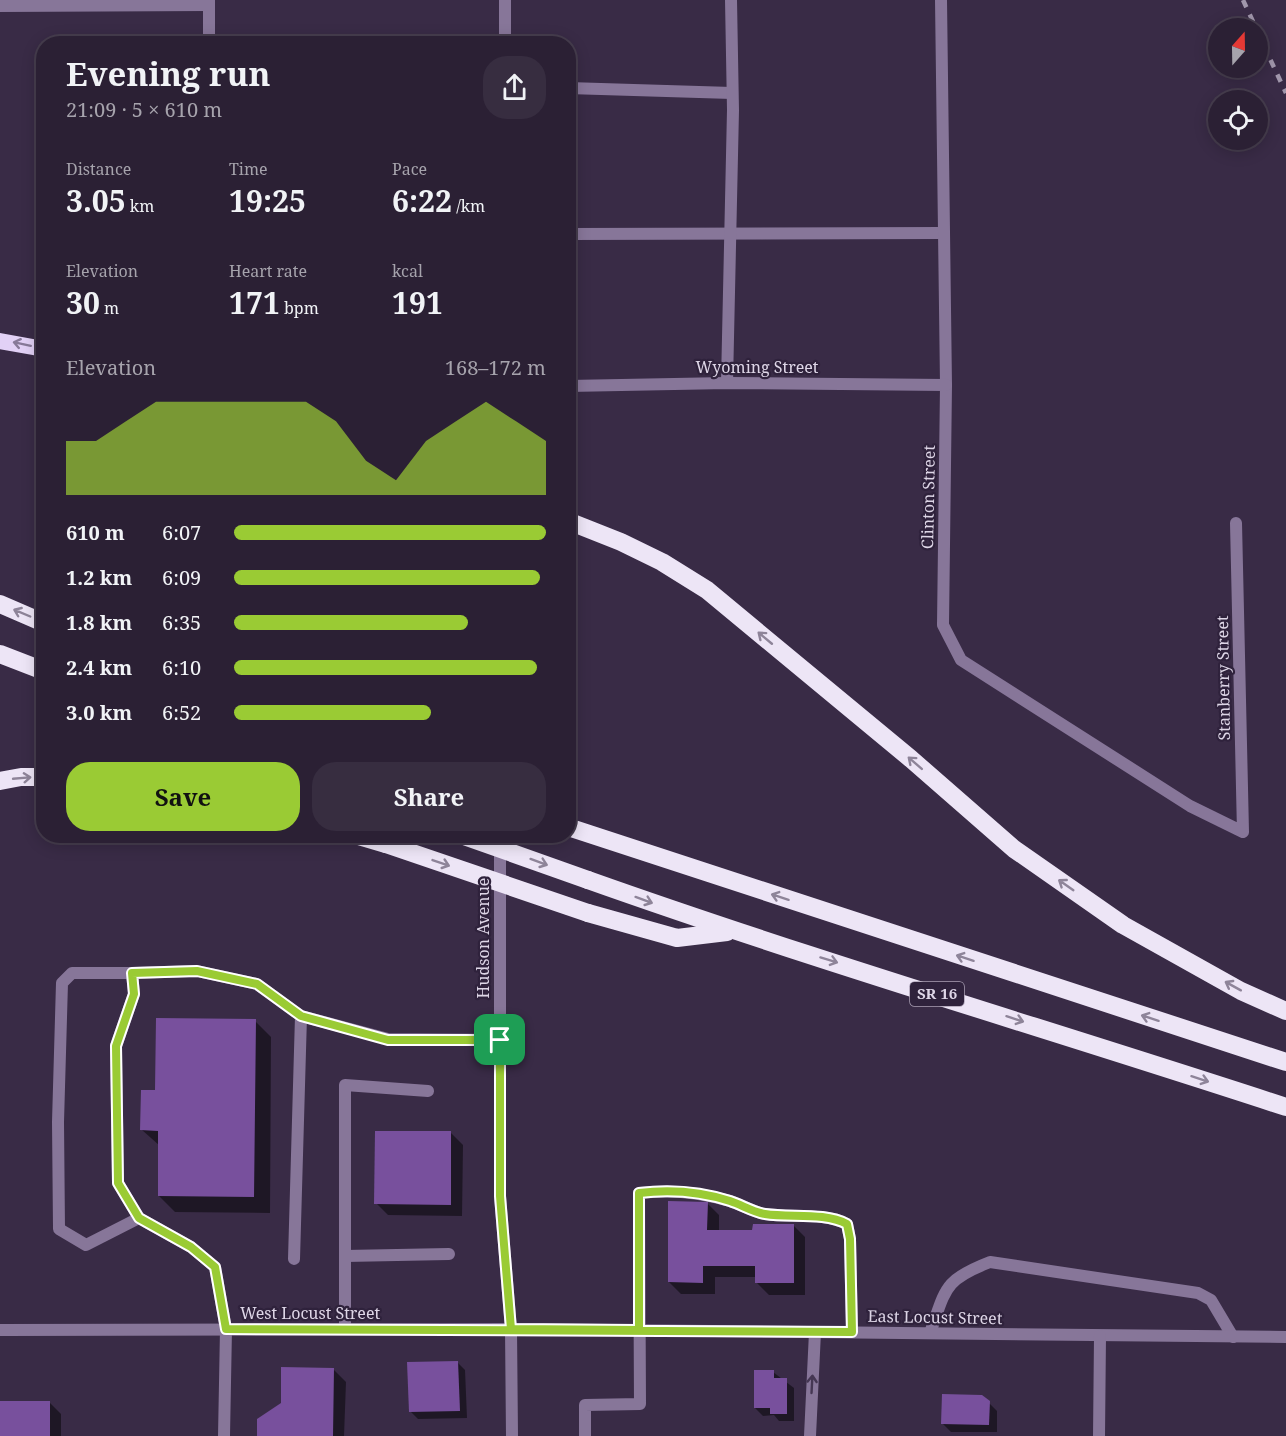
<!DOCTYPE html>
<html lang="en">
<head>
<meta charset="utf-8">
<style>
	body { margin:0; font-family:"Noto Serif",serif; background:#372d40; color:#f1f3f6; height:100vh; display:flex; flex-direction:column; font-size:22px; white-space:nowrap }
	* { box-sizing:border-box; margin:0 }
	p { font-size:20px; color:#a6a3ac }
	.icon { flex:none; width:33px; height:33px; fill:none; stroke:currentColor; stroke-width:2; stroke-linecap:round; stroke-linejoin:round }
	.map { position:relative; flex:1; overflow:hidden }
	.details { position:absolute; left:36px; top:36px; width:540px; height:807px; display:flex; flex-direction:column; background:#2b2034; border-radius:24px; box-shadow:0 3px 15px #0003,0 0 0 2px #473e4f }
	.details>* { flex:none }
	.needle { width:39px; rotate:20deg }
	.tools { position:absolute; left:1208px; top:18px; display:grid; gap:12px }
	.tools a { display:grid; place-items:center; width:60px; height:60px; border-radius:50%; background:#2b2034; box-shadow:0 3px 15px #0003,0 0 0 2px #473e4f; font-size:30px }
	.pin { position:absolute; display:grid; place-items:center; width:51px; height:51px; color:#fff; margin:-26px; border-radius:12px; box-shadow:0 3px 9px #0006 }
	.round { display:grid; place-items:center; flex:none; width:63px; height:63px; border-radius:24px; background:#372d40 }
	.overview { display:flex; align-items:center; justify-content:space-between; height:102px; padding:0 30px }
	h1 { font-size:33px; font-weight:700; line-height:45px }
	.stats { display:grid; grid-template-columns:repeat(3,1fr); gap:9px; height:102px; padding:6px 30px }
	.stats div { display:grid; align-content:center }
	.stats b { font-size:30px; font-weight:700 }
	.stats small { font-size:16px; font-weight:400 }
	.stats p { font-size:16px }
	.chart { height:168px; padding:12px 30px }
	.chart p { display:flex; justify-content:space-between }
	.chart svg { width:100%; height:108px; margin-top:6px; fill:#9acb34; opacity:.7 }
	.button { display:flex; gap:12px; margin-top:auto; padding:12px 30px }
	.button a { flex:1; height:69px; border-radius:24px; background:#9acb34; color:#111; font-size:24px; font-weight:700; line-height:69px; text-align:center }
	.button a+a { background:#372d40; color:#f1f3f6 }
	ul { padding:0 30px; list-style:none; font-size:20px }
	li { display:grid; grid-template-columns:96px 72px 1fr; align-items:center; height:45px }
	li i { height:15px; border-radius:8px; background:#9acb34 }
	.map>svg:first-child { display:block }
	.shadow { fill:#0007 }
	.building { fill:#78509d }
	.lines { fill:none; stroke-linecap:round; stroke-linejoin:round }
	.service { stroke:#877699; stroke-width:12 }
	.minor { stroke:#877699; stroke-width:12 }
	.tertiary { stroke:#877699; stroke-width:12 }
	.trunk { stroke:#e2d1f6; stroke-width:16 }
	.motorway { stroke:#ede5f6; stroke-width:18 }
	.rail { stroke:#a096ab; stroke-width:4.5; stroke-dasharray:8 8; stroke-linecap:butt }
	.motorway-bridge { stroke:#ede5f6; stroke-width:18 }
	.oneway { stroke:#887a99 }
	.oneway2 { stroke:#8e8499 }
	.oneway3 { stroke:#453753 }
	.route-casing { stroke:#fff; stroke-width:12 }
	.route { stroke:#9acb34; stroke-width:8 }
	.labels { text-anchor:middle; stroke-width:4.5; stroke-linejoin:round; paint-order:stroke }
	.shield { fill:#2f223c; stroke:#aaa0b4; stroke-width:1.5 }
	.shield-label { font-size:15px; font-weight:bold; fill:#ded6e7 }
	.street-label { font-size:16px; fill:#ded6e7; stroke:#2f223c }
</style>
</head>
<body>
<div class="map">
<svg width="1286" height="1436" viewBox="0 0 1286 1436">
	<rect width="100%" height="100%" fill="#392b46"/>
	<g class="shadow">
		<path d="M255,1021L271,1037L270,1213L175,1212L159,1196L160,1146L142,1130L157,1092Z"/>
		<path d="M451,1133L463,1145L462,1216L388,1215L376,1203Z"/>
		<path d="M707,1203L719,1215V1231L754,1232L793,1225L805,1237V1295H769L757,1283V1277H715V1294H681L669,1282Z"/>
		<path d="M457,1362L465,1370L467,1418L418,1419L410,1411Z"/>
		<path d="M333,1369L346,1382L344,1436H258Z"/>
		<path d="M773,1372L794,1388V1421H779L774,1415L763,1416L755,1408Z"/>
		<path d="M0,1402H49L61,1414V1436H0Z"/>
		<path d="M989,1403L997,1411V1432H951L943,1424Z"/>
	</g>
	<g class="building">
		<path d="M156,1018L256,1019L254,1197L158,1196V1131L140,1130L141,1090H155Z"/>
		<path d="M375,1131H451V1205L374,1204Z"/>
		<path d="M668,1201L708,1202L707,1230H752L753,1224H794V1283H755V1266H703V1283L668,1282Z"/>
		<path d="M458,1361L460,1411L409,1412L407,1362Z"/>
		<path d="M281,1367L334,1368L333,1436H257V1419L281,1403Z"/>
		<path d="M754,1370H774V1378H787V1414H770V1408H754Z"/>
		<path d="M942,1394L982,1395L990,1401L989,1425L941,1424Z"/>
		<rect x="0" y="1401" width="50" height="35"/>
	</g>
	<g class="lines">
		<g class="service">
			<path d="M0,6L209,5"/>
			<path d="M568,88L732,93"/>
			<path d="M568,234L944,233"/>
			<path d="M727,383L733,110L731,0"/>
			<path d="M132,973L197,971L257,984L301,1016L294,1259"/>
			<path d="M301,1016L388,1039L500,1040"/>
			<path d="M139,1218L86,1245L59,1229L58,1122L62,983L72,973H132L134,994L116,1046L118,1183L139,1218L191,1247L215,1267L226,1329L224,1436"/>
			<path d="M345,1256L449,1254"/>
			<path d="M345,1329V1085L428,1091"/>
			<path d="M930,1333C946,1289 943,1280 990,1262L1198,1293L1211,1300L1233,1337"/>
			<path d="M585,1436V1405L640,1404L639,1193C671,1189 699,1192 730,1201C742,1205 753,1212 765,1214C791,1218 824,1212 847,1224L850,1239L852,1332"/>
			<path d="M810,1436L815,1332"/>
		</g>
		<g class="minor">
			<path d="M209,0V44"/>
			<path d="M941,0L946,385L943,625L961,660L1190,806L1243,832L1236,523"/>
			<path d="M568,386L727,383L946,385"/>
		</g>
		<g class="tertiary">
			<path d="M505,44V0"/>
			<path d="M500,836V1196L511,1329L512,1436"/>
			<path d="M0,1330L511,1329L1286,1337"/>
			<path d="M1099,1436L1100,1336"/>
		</g>
		<path class="trunk" d="M0,341L44,349"/>
		<g class="motorway">
			<path d="M568,521L621,542L662,562L707,590L911,759L1014,849L1123,925L1241,991L1286,1011"/>
			<path d="M0,604L44,623"/>
			<path d="M0,654L44,671"/>
			<path d="M0,781L21,777H44"/>
			<path d="M568,827L1286,1062"/>
			<path d="M359,836L386,844"/>
			<path d="M588,880C819,962 1054,1031 1286,1107"/>
			<path d="M588,913L677,938L727,932"/>
		</g>
		<g class="rail">
			<path d="M1243,0L1256,28"/>
			<path d="M1257,31L1286,93"/>
		</g>
		<g class="motorway-bridge">
			<path d="M464,836L588,880"/>
			<path d="M386,844L588,913"/>
		</g>
	</g>
	<defs><path id="oneway-shaft" d="M-6 0H5M1.5-3L5.5 0L1.5 3" fill="none" stroke-width="1.6" stroke-linecap="round" stroke-linejoin="round" transform="scale(1.5)"/></defs>
	<use class="oneway" href="#oneway-shaft" transform="translate(22 344) rotate(-168)"/>
	<g class="oneway2">
		<use href="#oneway-shaft" transform="translate(22 613) rotate(-157)"/>
		<use href="#oneway-shaft" transform="translate(765 638) rotate(-140)"/>
		<use href="#oneway-shaft" transform="translate(915 763) rotate(-139)"/>
		<use href="#oneway-shaft" transform="translate(22 778) rotate(-5)"/>
		<use href="#oneway-shaft" transform="translate(539 862) rotate(20)"/>
		<use href="#oneway-shaft" transform="translate(441 863) rotate(19)"/>
		<use href="#oneway-shaft" transform="translate(1066 885) rotate(-145)"/>
		<use href="#oneway-shaft" transform="translate(780 897) rotate(-162)"/>
		<use href="#oneway-shaft" transform="translate(644 900) rotate(20)"/>
		<use href="#oneway-shaft" transform="translate(965 958) rotate(-162)"/>
		<use href="#oneway-shaft" transform="translate(829 960) rotate(17)"/>
		<use href="#oneway-shaft" transform="translate(1233 986) rotate(-151)"/>
		<use href="#oneway-shaft" transform="translate(1150 1018) rotate(-162)"/>
		<use href="#oneway-shaft" transform="translate(1015 1019) rotate(18)"/>
		<use href="#oneway-shaft" transform="translate(1200 1079) rotate(18)"/>
	</g>
	<use class="oneway3" href="#oneway-shaft" transform="translate(812 1384) rotate(-87)"/>
	<g class="lines">
		<defs>
			<path id="route" d="M500,1040H388L301,1016L257,984L197,971L132,973L134,994L116,1046L118,1183L139,1218L191,1247L215,1267L226,1329L852,1332L850,1239L847,1224C824,1212 791,1218 765,1214C753,1212 742,1205 730,1201C699,1191 671,1189 639,1193V1330L511,1329L500,1196V1040"/>
		</defs>
		<use href="#route" class="route-casing"/>
		<use href="#route" class="route"/>
	</g>
	<g class="labels">
		<rect class="shield" x="910" y="982" width="54" height="24" rx="4.5"/>
		<g class="shield-label">
			<text x="937" y="999">SR 16</text>
		</g>
		<g class="street-label">
			<text x="757" y="373">Wyoming Street</text>
			<text transform="translate(928 497) rotate(-89)" y="6">Clinton Street</text>
			<text transform="translate(1223 678) rotate(-91)" y="6">Stanberry Street</text>
			<text transform="translate(483 938) rotate(-90)" y="6">Hudson Avenue</text>
			<text x="310" y="1319">West Locust Street</text>
			<text transform="translate(935 1317) rotate(1)" y="6">East Locust Street</text>
		</g>
	</g>
</svg>
<div class="tools">
<a><svg class="needle" viewBox="-14 -14 28 28"><path d="M0-13l5 13h-10z" fill="#e53935"/><path d="M0 13l5-13h-10z" fill="#a6a3ac"/></svg></a>
<a><svg class="icon" aria-label="locate" viewBox="0 0 24 24"><circle cx="12" cy="12" r="6"/><path d="M12 2v4M12 18v4M2 12h4M18 12h4"/></svg></a>
</div>
<div class="pin" style="left:500px;top:1040px;background:#1e9e55"><svg class="icon" aria-label="arrive" viewBox="0 0 24 24"><path d="M6 21V4h12l-3 4 3 4H6"/></svg></div>
<section class="details">
<div class="overview"><div><h1>Evening run</h1><p>21:09 · 5 × 610 m</p></div><a class="round"><svg class="icon" aria-label="share" viewBox="0 0 24 24"><path d="M12 15V3M7 8l5-5 5 5M5 13v7h14v-7"/></svg></a></div>
<div class="stats">
<div><p>Distance</p><b>3.05<small> km</small></b></div>
<div><p>Time</p><b>19:25</b></div>
<div><p>Pace</p><b>6:22<small> /km</small></b></div>
</div>
<div class="stats">
<div><p>Elevation</p><b>30<small> m</small></b></div>
<div><p>Heart rate</p><b>171<small> bpm</small></b></div>
<div><p>kcal</p><b>191</b></div>
</div>
<div class="chart"><p><span>Elevation</span>168–172 m</p>
<svg viewBox="0 0 160 44" preserveAspectRatio="none"><path d="M0 44V22L10 22L20 14L30 6L40 6L50 6L60 6L70 6L80 6L90 14L100 30L110 38L120 22L130 14L140 6L150 14L160 22V44z"/></svg>
</div>
<ul>
<li><b>610 m</b>6:07<i style="width:100%"></i></li>
<li><b>1.2 km</b>6:09<i style="width:98%"></i></li>
<li><b>1.8 km</b>6:35<i style="width:75%"></i></li>
<li><b>2.4 km</b>6:10<i style="width:97%"></i></li>
<li><b>3.0 km</b>6:52<i style="width:63%"></i></li>
</ul>
<div class="button"><a>Save</a><a>Share</a></div>
</section>
</div>
</body>
</html>
